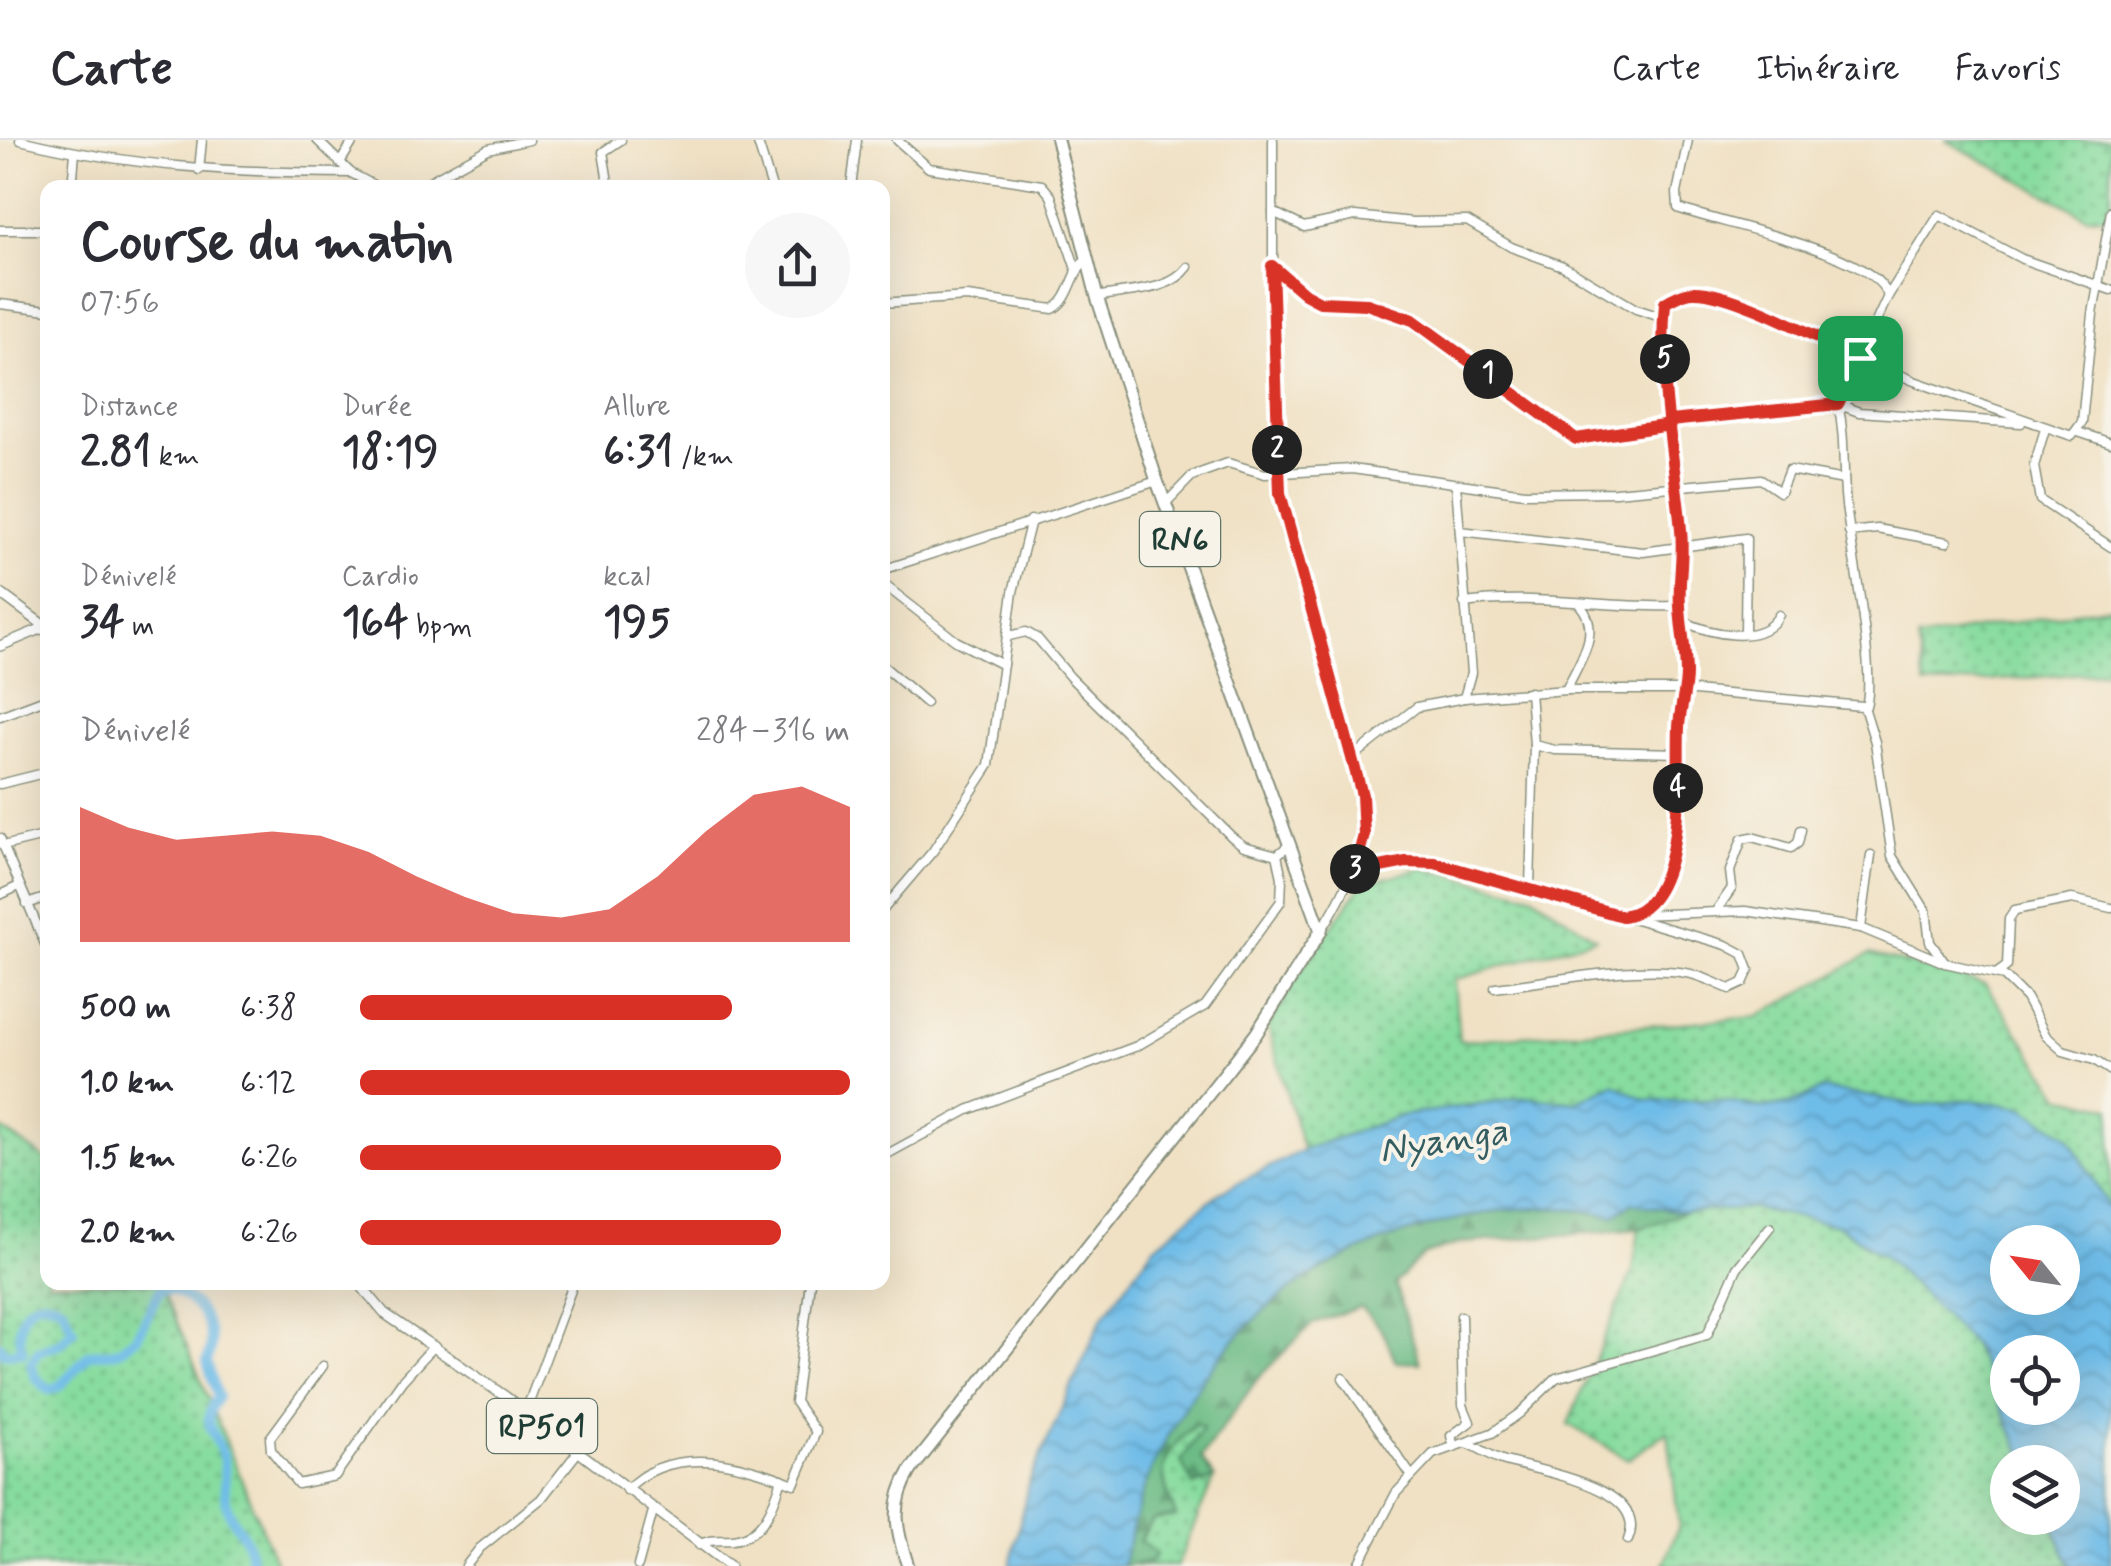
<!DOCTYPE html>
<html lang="fr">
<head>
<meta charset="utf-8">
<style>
	body { margin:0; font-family:Mynerve,sans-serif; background:#f7f7f7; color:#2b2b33; height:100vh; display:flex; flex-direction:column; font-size:38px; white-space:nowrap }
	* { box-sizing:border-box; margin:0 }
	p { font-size:32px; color:#7c7c81 }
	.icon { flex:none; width:55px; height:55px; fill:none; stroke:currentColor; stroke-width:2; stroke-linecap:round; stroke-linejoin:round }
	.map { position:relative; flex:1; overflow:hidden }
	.details { position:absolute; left:40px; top:40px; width:850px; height:1110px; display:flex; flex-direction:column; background:#fff; border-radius:20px; box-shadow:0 10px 40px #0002 }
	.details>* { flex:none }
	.needle { width:65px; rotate:300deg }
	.tools { position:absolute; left:1990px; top:1085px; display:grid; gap:20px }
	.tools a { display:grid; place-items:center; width:90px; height:90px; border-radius:50%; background:#fff; box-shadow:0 10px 40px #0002; font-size:50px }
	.pin { position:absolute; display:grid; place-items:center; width:85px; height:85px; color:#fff; margin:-42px; border-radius:20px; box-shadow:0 5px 15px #0006 }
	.km { position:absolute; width:50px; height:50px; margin:-25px; border-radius:50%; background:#222; color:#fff; font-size:28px; line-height:50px; text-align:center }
	.round { display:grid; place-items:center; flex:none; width:105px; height:105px; border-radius:52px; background:#f7f7f7 }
	.headline { display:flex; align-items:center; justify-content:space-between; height:170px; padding:0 40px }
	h1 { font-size:55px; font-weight:800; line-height:75px }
	.stats { display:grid; grid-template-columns:repeat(3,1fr); gap:15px; height:170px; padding:10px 40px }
	.stats div { display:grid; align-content:center }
	.stats b { font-size:42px; font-weight:800 }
	.stats small { font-size:28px; font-weight:400 }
	.stats p { font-size:28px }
	.chart { height:280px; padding:20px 40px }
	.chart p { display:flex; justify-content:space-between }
	.chart svg { width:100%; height:180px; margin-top:10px; fill:#d93025; opacity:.7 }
	ul { padding:0 40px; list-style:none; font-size:32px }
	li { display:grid; grid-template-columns:160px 120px 1fr; align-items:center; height:75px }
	li i { height:25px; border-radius:12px; background:#d93025 }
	header { display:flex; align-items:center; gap:60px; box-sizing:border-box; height:140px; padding:0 50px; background:#fff; border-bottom:2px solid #e1e1e2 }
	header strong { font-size:48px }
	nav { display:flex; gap:55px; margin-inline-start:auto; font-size:35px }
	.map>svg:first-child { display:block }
	.grass { fill:url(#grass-dots); stroke:#538c6a; stroke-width:2.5 }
	.forest { fill:url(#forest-firs); stroke:#467c5d; stroke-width:2.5 }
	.water { fill:url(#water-waves); stroke:#467c8e; stroke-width:2.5; fill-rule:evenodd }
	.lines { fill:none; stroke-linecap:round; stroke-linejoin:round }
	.river { stroke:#6ebce8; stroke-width:10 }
	.minor-casing { stroke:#888f7c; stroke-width:11 }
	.major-casing { stroke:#888f7c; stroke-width:12 }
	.highway-casing { stroke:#888f7c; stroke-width:15 }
	.minor { stroke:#fff; stroke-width:8 }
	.major { stroke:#fff; stroke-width:9 }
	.highway { stroke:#fff; stroke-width:11 }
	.route-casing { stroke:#fff; stroke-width:20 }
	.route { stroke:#d93025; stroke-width:12 }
	.labels { text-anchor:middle; stroke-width:8; stroke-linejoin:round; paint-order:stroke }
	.shield { fill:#f7f3e8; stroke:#60746a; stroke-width:2.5 }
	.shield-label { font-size:32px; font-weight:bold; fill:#1f3d34 }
	.water-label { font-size:38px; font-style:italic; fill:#335d61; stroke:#f7f3e8 }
</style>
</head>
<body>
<header>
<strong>Carte</strong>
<nav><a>Carte</a><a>Itinéraire</a><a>Favoris</a></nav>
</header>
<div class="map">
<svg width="2111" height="1426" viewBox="0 0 2111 1426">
	<defs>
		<pattern id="grass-dots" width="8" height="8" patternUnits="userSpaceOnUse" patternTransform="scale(2.5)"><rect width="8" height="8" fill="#87dc9f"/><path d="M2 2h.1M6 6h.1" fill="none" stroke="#6eb482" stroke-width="1.8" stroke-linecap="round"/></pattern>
		<pattern id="forest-firs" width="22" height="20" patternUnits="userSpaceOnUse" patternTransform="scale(2.5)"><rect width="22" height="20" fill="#6dbc86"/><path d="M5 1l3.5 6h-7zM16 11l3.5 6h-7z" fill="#599a6e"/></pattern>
		<pattern id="water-waves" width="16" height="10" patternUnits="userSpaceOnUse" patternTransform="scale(2.5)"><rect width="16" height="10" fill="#6ebce8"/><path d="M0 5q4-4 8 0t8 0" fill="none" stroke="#5a9abd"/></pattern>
	</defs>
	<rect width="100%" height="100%" fill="#f7f3e8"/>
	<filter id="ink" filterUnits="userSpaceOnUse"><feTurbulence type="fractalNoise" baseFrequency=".01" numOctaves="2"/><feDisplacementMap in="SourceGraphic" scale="20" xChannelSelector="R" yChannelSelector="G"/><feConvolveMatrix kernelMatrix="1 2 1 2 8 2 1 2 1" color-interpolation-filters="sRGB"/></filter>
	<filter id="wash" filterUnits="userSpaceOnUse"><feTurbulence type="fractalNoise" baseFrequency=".0048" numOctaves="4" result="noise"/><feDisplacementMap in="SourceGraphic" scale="40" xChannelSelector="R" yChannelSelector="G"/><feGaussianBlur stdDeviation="2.25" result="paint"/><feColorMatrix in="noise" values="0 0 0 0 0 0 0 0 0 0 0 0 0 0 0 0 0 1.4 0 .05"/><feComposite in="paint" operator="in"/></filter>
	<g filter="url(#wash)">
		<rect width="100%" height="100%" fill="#f0e1c4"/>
		<g class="grass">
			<path d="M1945,0H2111V77L2086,76Z"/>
			<path d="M2111,466V531L1925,546L1918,499Z"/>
			<path d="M1423,728L1532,755L1596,798L1454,840L1459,901L1757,877L1870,814L1985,844L2061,956L2111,968V1070L2068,996L1970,960L1921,965L1823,949L1790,964L1765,968L1721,960H1646L1614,945L1576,962L1525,957L1401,976L1303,1010L1268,887L1304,825L1362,744Z"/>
			<path d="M0,988L47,1020L48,1142L161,1143L277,1426H0Z"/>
			<path d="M1751,1068L1838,1085L1890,1121L1973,1205L2026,1322H2008V1378H2050L2071,1426H1663L1679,1386L1668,1292L1628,1319L1568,1284L1633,1130L1639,1089L1684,1072Z"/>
			<path d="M1195,1285L1204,1287L1193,1346L1214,1338L1177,1426H1137L1155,1413L1139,1402L1153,1380L1176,1376C1157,1328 1158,1321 1195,1285Z"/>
		</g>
		<path class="forest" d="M1632,1063L1684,1072L1639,1089L1462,1103L1425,1114L1395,1143L1420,1223L1396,1222L1383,1192L1361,1167L1313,1183L1258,1238L1201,1318L1214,1338L1193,1346L1181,1321L1203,1287L1194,1285C1158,1321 1157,1329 1176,1376L1153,1380L1139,1401L1156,1413L1151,1422L1122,1426C1132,1393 1139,1355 1154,1324C1212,1200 1293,1123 1426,1087C1496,1068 1542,1061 1613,1076Z"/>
		<path class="water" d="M1614,944L1646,960H1721L1764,968L1790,964L1823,949L1921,965L1970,960L2022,967L2068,996L2111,1070V1426H2071L2050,1378H2062V1322H2026L1973,1205L1890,1121L1838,1085L1751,1068L1684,1072L1632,1063L1613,1076C1542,1061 1496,1068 1426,1087C1293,1123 1212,1200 1154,1324C1139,1355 1132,1393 1122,1426H1010L1029,1342L1102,1178L1154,1107L1220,1052L1303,1010L1401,976L1525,957L1576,962ZM2008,1102H2062V1158H2008ZM2008,1212H2062V1268H2008Z"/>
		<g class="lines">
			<path class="river" d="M0,1206L4,1213L23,1212C12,1183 28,1146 63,1168L73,1190L61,1203L38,1211L31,1224L35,1237L49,1250L60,1246L89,1214L117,1212L137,1197L161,1148C197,1152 220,1191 207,1222L218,1257C200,1282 212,1288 222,1313C228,1330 221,1351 228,1369C238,1395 248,1391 252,1426"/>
		</g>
	</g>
	<g filter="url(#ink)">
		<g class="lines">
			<defs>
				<g id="minor">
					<path d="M20,0C130,27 238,33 351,33"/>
					<path d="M317,0L351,33L379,48"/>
					<path d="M757,0L772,48"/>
					<path d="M897,0L929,28L1042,45L1051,56L1077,132"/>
					<path d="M1273,0V198L1280,353L1358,634C1371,697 1354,739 1321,791"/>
					<path d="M1688,0L1677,53L1678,68C1720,84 1875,112 1888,156"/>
					<path d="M341,21L354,0"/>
					<path d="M199,30L202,0"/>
					<path d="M72,48L75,13"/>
					<path d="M417,48L488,9L529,0"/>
					<path d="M609,48L603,12L621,0"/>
					<path d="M851,48L857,0"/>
					<path d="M1273,72L1304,87L1355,76L1413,82L1467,81L1511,107L1563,126L1636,169L1664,178"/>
					<path d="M0,90H48"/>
					<path d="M1273,126L1305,154L1320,162L1367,164L1413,180L1569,298L1671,285"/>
					<path d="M1097,157C1126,150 1169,153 1188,127"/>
					<path d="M882,163L967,157L1053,169C1072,159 1071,132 1087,118"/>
					<path d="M0,164L48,170"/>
					<path d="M1838,264C1846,299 1842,330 1846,365C1851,409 1876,531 1866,566"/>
					<path d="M1838,264L1859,272L2021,283"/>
					<path d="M1670,281L1838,264L1888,156L1939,75L2022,119L2111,150"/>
					<path d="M2045,289L2034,326L2040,360L2111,407"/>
					<path d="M2078,292L2111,303"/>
					<path d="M1166,363L1192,336L1228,323L1265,334L1352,329L1525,353L1615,352L1761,339L1780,352L1789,330L1844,340"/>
					<path d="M1460,391L1643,412L1746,398L1745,494"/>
					<path d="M1849,392L1877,389L1947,402"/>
					<path d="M882,430L1157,341"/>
					<path d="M882,443L956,501L1003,525"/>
					<path d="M1464,463C1535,453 1608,469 1680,466"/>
					<path d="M1683,481C1708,493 1762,507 1779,475"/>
					<path d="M1009,496L1026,492L1038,499L1070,537L1232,697L1244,706L1277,715L1289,705"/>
					<path d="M882,525L926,563"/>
					<path d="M1566,550C1578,523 1604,491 1579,464"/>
					<path d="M1464,558L1566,550H1683L1862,566"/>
					<path d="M1865,570L1875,602L1892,716L1926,771L1930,802L1945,823"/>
					<path d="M0,576L48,558"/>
					<path d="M1534,605L1555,610L1679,613"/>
					<path d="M1353,617L1417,567L1464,558L1471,533L1456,344"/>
					<path d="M0,644L48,632"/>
					<path d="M0,698L48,811"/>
					<path d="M3,706L48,695"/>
					<path d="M1354,732L1419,722L1455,727L1726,805L1743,814L1749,830L1743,843L1730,849C1716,844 1701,835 1686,833C1634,824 1545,842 1495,848"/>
					<path d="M1530,748L1534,605L1530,552"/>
					<path d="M0,755L19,746"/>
					<path d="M27,764L48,757"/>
					<path d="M882,771L933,711L989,625L1013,452L1031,380"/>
					<path d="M1716,771L1732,748L1730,731L1742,699L1752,697L1791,708L1798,703L1801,690"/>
					<path d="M1634,774L1661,745L1671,715L1687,539L1680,466L1682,393L1666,252L1665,163L1690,151L1757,171L1914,241L2072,296L2082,282L2093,174L2111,71"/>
					<path d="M1636,775L1745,771L1861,788L1945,823L2004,836L2026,858L2046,896L2063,911L2094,920L2111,931"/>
					<path d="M1861,788L1871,715"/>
					<path d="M1996,834L2007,826L2009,779L2015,770L2072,759L2111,768"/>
					<path d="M882,1017L968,970L1137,906L1205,866L1281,761L1282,738L1277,715"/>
					<path d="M323,1226L270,1298L271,1310L298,1344L335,1336L402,1241L434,1206"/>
					<path d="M1343,1238L1411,1335"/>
					<path d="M525,1273L574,1142"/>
					<path d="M1466,1303C1479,1307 1490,1316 1502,1320C1535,1331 1651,1346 1628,1400"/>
					<path d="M1454,1307L1451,1296L1470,1282L1463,1265L1461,1176"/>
					<path d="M626,1350C671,1303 740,1322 794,1344L816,1292L795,1262L810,1142"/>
					<path d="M699,1405C711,1398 719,1401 732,1400C763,1397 774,1365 782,1339"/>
					<path d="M466,1426L480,1408L541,1359L577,1313"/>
					<path d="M638,1426L653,1371"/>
					<path d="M1358,1426L1396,1353L1433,1314L1492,1293L1520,1273L1556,1238L1707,1195L1737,1128L1770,1087"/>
				</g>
				<g id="major">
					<path d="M0,453L46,487"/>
					<path d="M0,506L48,486"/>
					<path d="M358,1142L384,1173L506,1257L730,1426"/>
				</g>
				<path id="highway" d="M908,1426C896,1390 890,1364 911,1330L1256,894L1321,791L1157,341L1097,157L1057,0"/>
			</defs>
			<use href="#minor" class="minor-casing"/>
			<use href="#major" class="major-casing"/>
			<use href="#highway" class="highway-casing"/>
			<use href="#minor" class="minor"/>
			<use href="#major" class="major"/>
			<use href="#highway" class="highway"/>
		</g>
	</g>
	<g class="lines" filter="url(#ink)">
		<defs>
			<path id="route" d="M1860,218L1838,264L1670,281V285L1576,299L1413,180L1367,164L1320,162L1305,154L1272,126L1280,353L1362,655L1364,695L1354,732L1406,722L1435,723L1622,776C1688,768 1677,635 1679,587C1680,569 1686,551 1686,534C1686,512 1681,489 1680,466C1678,441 1684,416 1681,390C1674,316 1658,238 1665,163C1671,159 1685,152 1693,152C1731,150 1823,201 1860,218"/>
		</defs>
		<use href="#route" class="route-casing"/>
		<use href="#route" class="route"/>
	</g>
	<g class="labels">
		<g class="shield">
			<rect x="1140" y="372" width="80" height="54" rx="8"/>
			<rect x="487" y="1259" width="110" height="54" rx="8"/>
		</g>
		<g class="shield-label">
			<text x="1180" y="410">RN6</text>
			<text x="542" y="1297">RP501</text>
		</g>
		<g class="water-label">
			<text transform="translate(1443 999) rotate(-9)" y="13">Nyanga</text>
		</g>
	</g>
</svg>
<div class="tools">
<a><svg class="needle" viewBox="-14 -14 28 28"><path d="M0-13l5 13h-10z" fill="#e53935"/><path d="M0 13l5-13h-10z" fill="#7c7c81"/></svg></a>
<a><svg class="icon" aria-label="locate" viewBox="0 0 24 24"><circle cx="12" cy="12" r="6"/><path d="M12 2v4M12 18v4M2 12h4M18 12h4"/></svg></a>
<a><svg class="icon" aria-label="layers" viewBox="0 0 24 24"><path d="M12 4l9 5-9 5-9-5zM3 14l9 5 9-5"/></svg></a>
</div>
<div class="pin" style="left:1860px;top:218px;background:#1e9e55"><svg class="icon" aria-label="arrive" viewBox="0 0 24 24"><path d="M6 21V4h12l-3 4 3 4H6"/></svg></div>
<b class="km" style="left:1488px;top:234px">1</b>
<b class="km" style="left:1277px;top:310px">2</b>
<b class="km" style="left:1355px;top:729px">3</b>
<b class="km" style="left:1678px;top:648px">4</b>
<b class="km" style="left:1665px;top:219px">5</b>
<section class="details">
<div class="headline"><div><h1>Course du matin</h1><p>07:56</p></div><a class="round"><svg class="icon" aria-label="share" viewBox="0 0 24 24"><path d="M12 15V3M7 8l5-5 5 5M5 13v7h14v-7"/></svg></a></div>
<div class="stats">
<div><p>Distance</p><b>2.81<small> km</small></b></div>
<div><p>Durée</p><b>18:19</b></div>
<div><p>Allure</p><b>6:31<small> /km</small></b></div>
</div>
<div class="stats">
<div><p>Dénivelé</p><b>34<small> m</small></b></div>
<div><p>Cardio</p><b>164<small> bpm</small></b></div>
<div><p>kcal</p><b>195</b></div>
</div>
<div class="chart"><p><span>Dénivelé</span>284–316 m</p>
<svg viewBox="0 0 160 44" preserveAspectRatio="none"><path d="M0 44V11L10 16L20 19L30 18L40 17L50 18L60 22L70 28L80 33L90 37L100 38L110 36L120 28L130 17L140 8L150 6L160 11V44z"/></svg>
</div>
<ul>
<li><b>500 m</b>6:38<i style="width:76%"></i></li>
<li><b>1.0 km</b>6:12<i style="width:100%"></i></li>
<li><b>1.5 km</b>6:26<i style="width:86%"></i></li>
<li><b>2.0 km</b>6:26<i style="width:86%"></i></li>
</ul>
</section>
</div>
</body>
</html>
